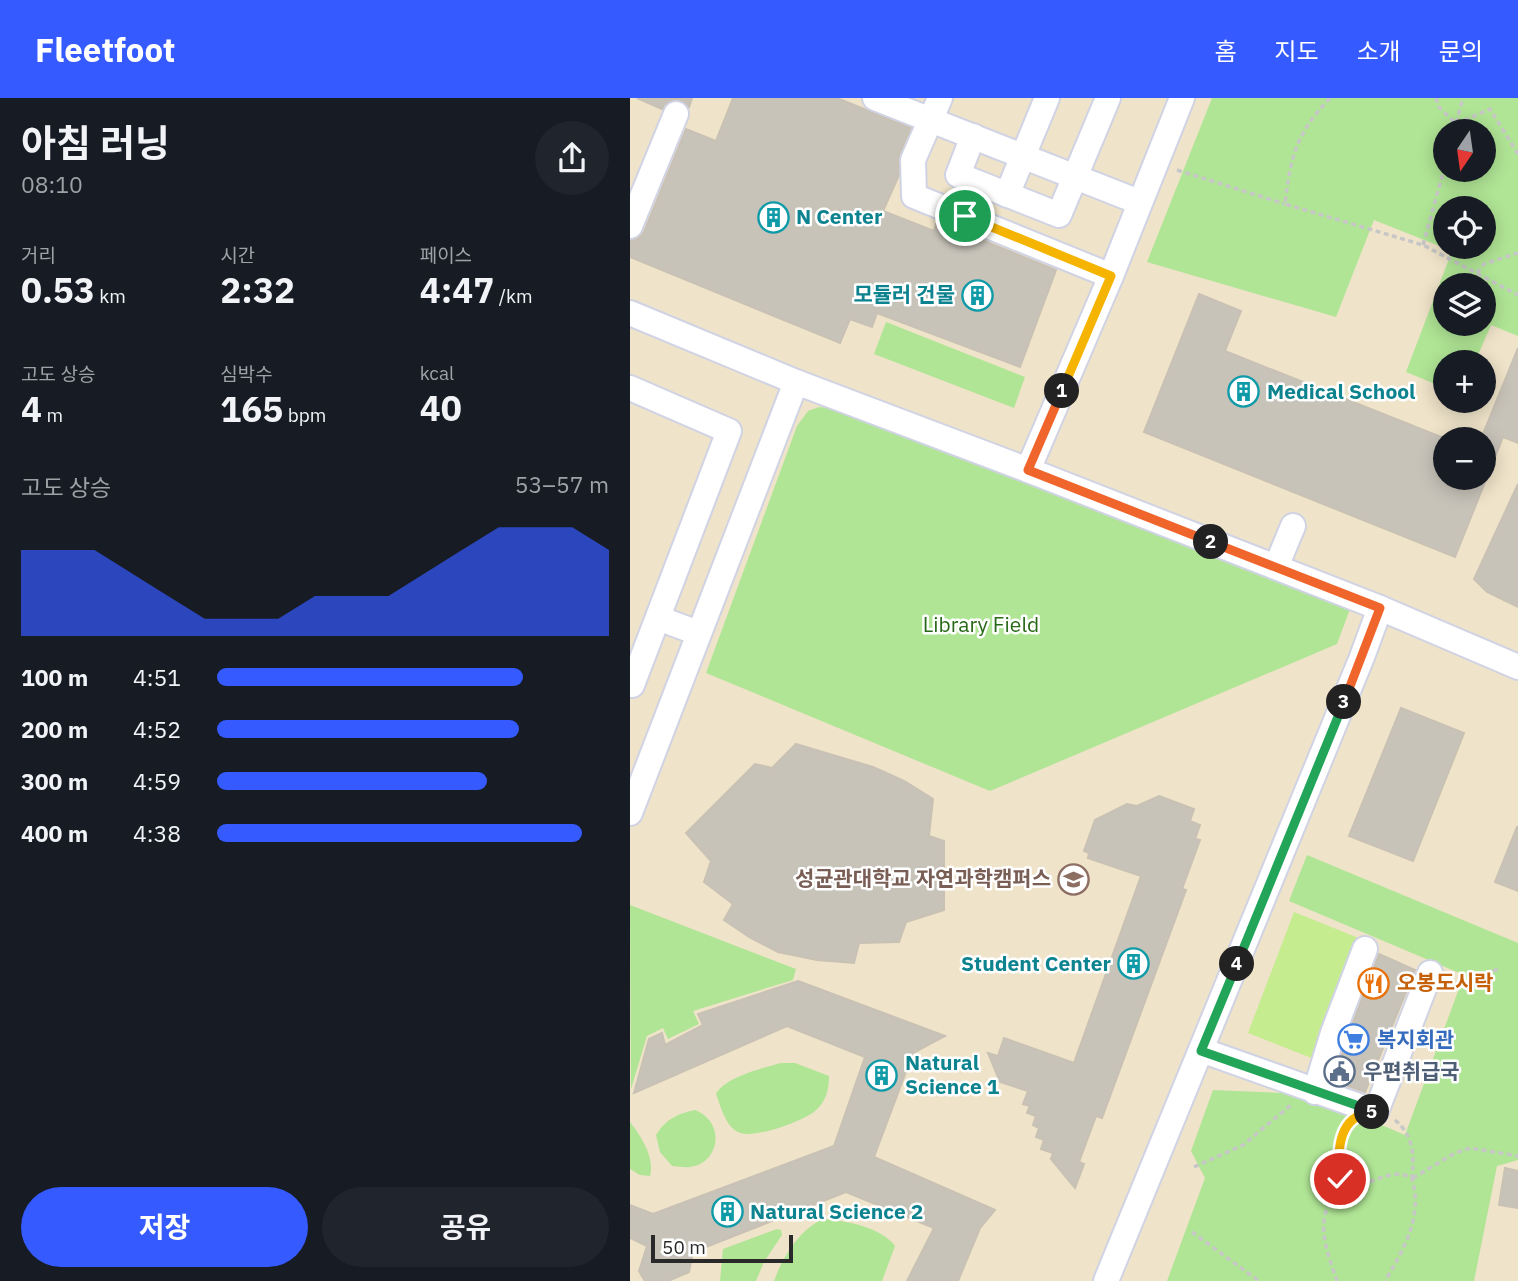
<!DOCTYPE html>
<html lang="ko">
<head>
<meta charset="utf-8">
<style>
	body { margin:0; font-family:"IBM Plex Sans","Noto Sans KR",sans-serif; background:#20242c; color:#f1f3f6; height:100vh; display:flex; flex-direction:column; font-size:26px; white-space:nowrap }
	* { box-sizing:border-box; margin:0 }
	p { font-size:23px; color:#9ea1a6 }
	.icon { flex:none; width:38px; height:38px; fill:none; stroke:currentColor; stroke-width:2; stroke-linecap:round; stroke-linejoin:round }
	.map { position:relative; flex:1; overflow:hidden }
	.side { display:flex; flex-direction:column; background:#171b24; width:630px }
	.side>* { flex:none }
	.needle { width:46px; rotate:193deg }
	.fabs { position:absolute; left:803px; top:21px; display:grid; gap:14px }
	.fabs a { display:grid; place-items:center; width:63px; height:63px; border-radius:50%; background:#171b24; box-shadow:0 4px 18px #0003; font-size:35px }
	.scale { position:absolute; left:21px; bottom:18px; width:142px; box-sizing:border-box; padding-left:7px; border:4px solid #292929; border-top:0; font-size:19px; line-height:24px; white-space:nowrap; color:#292929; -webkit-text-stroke:5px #fff; paint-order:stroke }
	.pin { position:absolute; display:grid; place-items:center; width:60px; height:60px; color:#fff; margin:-30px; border:4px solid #fff; border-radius:50%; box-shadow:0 2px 7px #0007 }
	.km { position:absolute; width:35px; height:35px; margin:-18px; border-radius:50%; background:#222; color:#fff; font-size:19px; line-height:35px; text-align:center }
	.round { display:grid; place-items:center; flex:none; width:74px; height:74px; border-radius:37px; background:#20242c }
	.headline { display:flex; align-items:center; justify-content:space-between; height:119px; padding:0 21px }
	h1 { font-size:38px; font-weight:700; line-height:52px }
	.stats { display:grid; grid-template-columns:repeat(3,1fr); gap:10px; height:119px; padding:7px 21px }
	.stats div { display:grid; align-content:center }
	.stats b { font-size:35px; font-weight:700 }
	.stats small { font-size:19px; font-weight:400 }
	.stats p { font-size:19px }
	.chart { height:196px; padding:14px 21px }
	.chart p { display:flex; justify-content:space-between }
	.chart svg { width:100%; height:126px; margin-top:7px; fill:#355aff; opacity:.7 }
	.primary-button { display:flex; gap:14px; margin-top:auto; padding:14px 21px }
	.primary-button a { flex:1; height:80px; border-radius:42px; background:#355aff; color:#fff; font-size:28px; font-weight:700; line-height:80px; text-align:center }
	.primary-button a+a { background:#20242c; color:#f1f3f6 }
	ul { padding:0 21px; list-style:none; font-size:23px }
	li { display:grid; grid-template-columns:112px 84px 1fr; align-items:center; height:52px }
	li i { height:18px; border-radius:9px; background:#355aff }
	header { display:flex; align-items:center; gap:42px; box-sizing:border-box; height:98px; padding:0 35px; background:#355aff; color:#fff }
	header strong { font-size:33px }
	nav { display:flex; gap:38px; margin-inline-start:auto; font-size:24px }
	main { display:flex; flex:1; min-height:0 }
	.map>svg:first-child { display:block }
	.education { fill:#efe3c9; fill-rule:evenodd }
	.green { fill:#b0e595; fill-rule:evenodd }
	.pitch { fill:#c5ed90 }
	.building { fill:#c7c3b9; stroke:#c8c1b4; stroke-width:2 }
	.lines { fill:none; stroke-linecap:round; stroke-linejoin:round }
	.minor-casing { stroke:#d0d3e3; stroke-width:28 }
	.path { stroke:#c7c7c7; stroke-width:3.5; stroke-dasharray:5 3.5; stroke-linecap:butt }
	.minor { stroke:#fff; stroke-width:24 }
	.split-1-casing { stroke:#fff; stroke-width:14 }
	.split-2-casing { stroke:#fff; stroke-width:14 }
	.split-3-casing { stroke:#fff; stroke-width:14 }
	.split-4-casing { stroke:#fff; stroke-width:14 }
	.split-5-casing { stroke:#fff; stroke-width:14 }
	.split-6-casing { stroke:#fff; stroke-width:14 }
	.split-1 { stroke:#f5b400; stroke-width:9 }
	.split-2 { stroke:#f0652b; stroke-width:9 }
	.split-3 { stroke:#f0652b; stroke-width:9 }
	.split-4 { stroke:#22a559; stroke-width:9 }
	.split-5 { stroke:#22a559; stroke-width:9 }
	.split-6 { stroke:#f5b400; stroke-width:9 }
	.labels { text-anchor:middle; stroke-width:5; stroke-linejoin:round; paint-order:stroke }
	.culture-label { font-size:21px; font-weight:bold; fill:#0d838f; stroke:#fff; text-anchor:start }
	.park-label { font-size:21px; fill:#286917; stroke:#fff }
	.education-label { font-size:21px; font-weight:bold; fill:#785e54; stroke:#fff; text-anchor:end }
	.food-label { font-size:21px; font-weight:bold; fill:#c56008; stroke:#fff; text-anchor:start }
	.shop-label { font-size:21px; font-weight:bold; fill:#366cbe; stroke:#fff; text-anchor:start }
	.service-label { font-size:21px; font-weight:bold; fill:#4e5e75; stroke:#fff; text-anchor:start }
</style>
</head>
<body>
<header>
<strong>Fleetfoot</strong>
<nav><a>홈</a><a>지도</a><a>소개</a><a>문의</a></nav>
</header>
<main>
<section class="side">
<div class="headline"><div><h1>아침 러닝</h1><p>08:10</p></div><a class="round"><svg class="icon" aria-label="share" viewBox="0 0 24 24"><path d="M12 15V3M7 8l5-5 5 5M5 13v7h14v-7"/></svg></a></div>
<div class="stats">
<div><p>거리</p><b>0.53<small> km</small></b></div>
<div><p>시간</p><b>2:32</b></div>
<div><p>페이스</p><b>4:47<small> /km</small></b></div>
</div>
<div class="stats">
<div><p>고도 상승</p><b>4<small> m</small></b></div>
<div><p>심박수</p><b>165<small> bpm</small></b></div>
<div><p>kcal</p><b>40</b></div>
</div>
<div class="chart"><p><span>고도 상승</span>53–57 m</p>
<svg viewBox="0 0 160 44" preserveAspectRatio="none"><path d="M0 44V14L10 14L20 14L30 22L40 30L50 38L60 38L70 38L80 30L90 30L100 30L110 22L120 14L130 6L140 6L150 6L160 14V44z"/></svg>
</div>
<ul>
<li><b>100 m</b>4:51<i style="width:78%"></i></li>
<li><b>200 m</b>4:52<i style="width:77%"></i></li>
<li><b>300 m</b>4:59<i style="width:69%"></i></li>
<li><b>400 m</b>4:38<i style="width:93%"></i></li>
</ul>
<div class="primary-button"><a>저장</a><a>공유</a></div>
</section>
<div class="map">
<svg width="888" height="1183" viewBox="0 0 888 1183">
	<rect width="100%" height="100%" fill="#ece5db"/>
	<path class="education" d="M0,0H888V1183H0ZM816,33H854V72H816ZM816,110H854V149H816ZM816,187H854V226H816ZM816,264H854V303H816ZM816,341H854V380H816Z"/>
	<g class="green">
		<path d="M582,0H888V238L861,227L845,264H816L815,290L776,274L822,153L744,122L706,219L517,164ZM816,33H854V72H816ZM816,110H854V149H816ZM816,187H854V226H816Z"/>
		<path d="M256,224L395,279L384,310L244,256Z"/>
		<path d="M189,309L209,311L720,511L707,546L360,693L76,575L167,328L178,313Z"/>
		<path d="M677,757L888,845V1062L867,1068L844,1183H537L575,1080L561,1053L583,992L679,996L775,1037L834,877L659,803Z"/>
		<path d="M0,807L166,871L163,882L63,913L69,926L38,941L33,930L17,938L1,991Z"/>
		<path d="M151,965H165L199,978C199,992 196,1004 185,1013C174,1023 122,1042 108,1034C95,1027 91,1009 86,996C95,979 133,970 151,965Z"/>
		<path d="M65,1012C97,1025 89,1066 60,1069C54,1070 48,1068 42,1068L30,1054L26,1037C36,1021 47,1016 65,1012Z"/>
		<path d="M0,1024C11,1038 25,1060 20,1078L10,1077L0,1071Z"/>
		<path d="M192,1121C214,1122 251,1129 265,1148L252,1183H144C153,1158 168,1134 192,1121Z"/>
		<path d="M147,1131L151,1132L152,1137L134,1164L126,1183H90L93,1151Z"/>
	</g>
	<path class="pitch" d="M664,814L731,841L684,961L618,935Z"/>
	<g class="building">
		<path d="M7,0H62L59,9L52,3L45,1L38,4L32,11Z"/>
		<path d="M103,0H207L281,30L269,57V77L253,113L304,133L307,124L426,172L390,269L247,215L242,229L220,221L210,245L0,159V143L9,140L14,134L56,31L86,43Z"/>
		<path d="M569,196L611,213L595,253L816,341V380H854V341H851L888,250V345L873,339L825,459L514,334Z"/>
		<path d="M888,386V509L857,494L844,481Z"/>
		<path d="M771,610L834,635L783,763L719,738Z"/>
		<path d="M166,646L243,669L274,683L303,701L299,738L314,743V812L276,824L269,844L229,845L224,865L187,862L148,854L119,839L94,822L103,806L74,784L81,763L56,735L125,666L142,670Z"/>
		<path d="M529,698L564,711L560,723L570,727L565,741L570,742L552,791L556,792L472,1020L466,1018L449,1064L454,1066L445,1090L421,1061L423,1055L411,1051L414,1042L406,1039L409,1030L403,1027L406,1018L397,1015L400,1008L393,1006L398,993L370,984L358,955L368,958L374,940L444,965L511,778L458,760L459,755L454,753L465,722L497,706L507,708Z"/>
		<path d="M887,729H888V793L865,784Z"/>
		<path d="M749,856L785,872L735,994L704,983L717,940Z"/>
		<path d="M168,883L315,938L283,955L244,1059L365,1112L350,1130L328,1183H277L304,1130L216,1094L63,1154L59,1174L38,1183H15L9,1173L17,1148L0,1140V1107L23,1116L204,1048L235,959L157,928L4,995L19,941L32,935L35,947L73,927L68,916Z"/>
		<path d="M875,1070L888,1073V1110L869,1107Z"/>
	</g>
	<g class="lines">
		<defs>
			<g id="minor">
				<path d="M245,0L509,104"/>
				<path d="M310,0L283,62L284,98L481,178"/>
				<path d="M343,38L328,77L429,117L478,0"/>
				<path d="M377,97L417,0"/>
				<path d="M0,128L46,16"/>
				<path d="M0,215L166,284L398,372L481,178L552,0"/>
				<path d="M0,290L99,333L2,587L0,586"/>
				<path d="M398,372L750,510L732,559L476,1183"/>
				<path d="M646,469L663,428"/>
				<path d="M750,510L888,569"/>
				<path d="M28,520L68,535"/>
				<path d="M0,715L166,284"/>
				<path d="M571,952L746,1014L800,875"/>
				<path d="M685,994L703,935L735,851"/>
			</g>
		</defs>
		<use href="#minor" class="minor-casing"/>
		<g class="path">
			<path d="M700,0C666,36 661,57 655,106L793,147L888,197"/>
			<path d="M806,0L809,9L826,26L860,11L888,56"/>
			<path d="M824,33L833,0"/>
			<path d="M547,72L655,106"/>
			<path d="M793,147L816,64"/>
			<path d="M847,175L854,166L888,155"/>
			<path d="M824,890L868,871"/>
			<path d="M765,1022C784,1038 784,1057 782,1080"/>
			<path d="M564,1069L613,1047L661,1007"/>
			<path d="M783,1080L825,1055L840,1050L888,1058"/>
			<path d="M713,1093C707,1070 706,1047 718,1026"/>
			<path d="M562,1134L629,1183"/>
			<path d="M707,1183C698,1156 681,1118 709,1095C718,1088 734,1086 745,1082C758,1077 769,1073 782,1080C793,1119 774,1151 755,1183"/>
		</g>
		<use href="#minor" class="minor"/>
	</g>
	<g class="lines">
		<defs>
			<path id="split-1" d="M335,118L481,178L432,293"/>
			<path id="split-2" d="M432,293L398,372L581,444"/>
			<path id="split-3" d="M581,444L750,510L714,604"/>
			<path id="split-4" d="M607,866L714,604"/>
			<path id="split-5" d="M607,866L571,953L746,1014H742"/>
			<path id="split-6" d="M710,1081C707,1052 708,1018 742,1014"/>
		</defs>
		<use href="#split-1" class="split-1-casing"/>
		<use href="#split-2" class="split-2-casing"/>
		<use href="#split-3" class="split-3-casing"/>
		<use href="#split-4" class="split-4-casing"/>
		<use href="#split-5" class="split-5-casing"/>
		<use href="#split-6" class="split-6-casing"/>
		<use href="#split-1" class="split-1"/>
		<use href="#split-2" class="split-2"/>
		<use href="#split-3" class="split-3"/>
		<use href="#split-4" class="split-4"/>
		<use href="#split-5" class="split-5"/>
		<use href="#split-6" class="split-6"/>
	</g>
	<defs>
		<symbol id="building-ring" viewBox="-11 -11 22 22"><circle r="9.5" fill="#fff" stroke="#0f9aa8" stroke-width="1.5"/><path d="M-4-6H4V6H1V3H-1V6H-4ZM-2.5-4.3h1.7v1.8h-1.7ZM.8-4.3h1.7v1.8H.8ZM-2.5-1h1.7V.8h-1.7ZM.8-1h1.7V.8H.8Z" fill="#0f9aa8"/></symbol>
		<symbol id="university-ring" viewBox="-11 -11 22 22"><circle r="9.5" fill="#fff" stroke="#8d6e63" stroke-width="1.5"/><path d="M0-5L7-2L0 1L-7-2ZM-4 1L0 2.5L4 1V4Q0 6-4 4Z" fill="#8d6e63"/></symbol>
		<symbol id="restaurant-ring" viewBox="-11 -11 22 22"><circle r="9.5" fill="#fff" stroke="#e8710a" stroke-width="1.5"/><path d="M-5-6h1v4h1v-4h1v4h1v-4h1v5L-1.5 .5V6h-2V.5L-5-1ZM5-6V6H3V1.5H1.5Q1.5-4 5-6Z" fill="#e8710a"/></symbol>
		<symbol id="supermarket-ring" viewBox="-11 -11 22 22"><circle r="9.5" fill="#fff" stroke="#3f7fe0" stroke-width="1.5"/><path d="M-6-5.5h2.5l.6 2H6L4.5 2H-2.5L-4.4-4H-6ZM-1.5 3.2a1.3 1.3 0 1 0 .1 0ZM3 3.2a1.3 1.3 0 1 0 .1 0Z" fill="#3f7fe0"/></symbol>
		<symbol id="civic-ring" viewBox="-11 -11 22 22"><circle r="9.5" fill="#fff" stroke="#5c6f8a" stroke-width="1.5"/><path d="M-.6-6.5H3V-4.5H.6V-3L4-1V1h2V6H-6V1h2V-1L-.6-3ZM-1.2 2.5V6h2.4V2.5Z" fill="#5c6f8a"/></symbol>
	</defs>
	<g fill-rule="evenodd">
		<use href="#building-ring" x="126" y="102" width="35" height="35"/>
		<use href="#building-ring" x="330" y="180" width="35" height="35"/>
		<use href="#building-ring" x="596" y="276" width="35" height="35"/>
		<use href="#university-ring" x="426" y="764" width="35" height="35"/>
		<use href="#building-ring" x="486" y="848" width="35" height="35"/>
		<use href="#restaurant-ring" x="726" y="868" width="35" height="35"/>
		<use href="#supermarket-ring" x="706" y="924" width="35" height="35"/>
		<use href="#civic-ring" x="692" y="956" width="35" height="35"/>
		<use href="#building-ring" x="234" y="960" width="35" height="35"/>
		<use href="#building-ring" x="80" y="1096" width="35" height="35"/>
	</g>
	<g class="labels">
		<g class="culture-label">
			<text x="166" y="126">N Center</text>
			<text x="325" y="204" text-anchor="end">모듈러 건물</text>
			<text x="637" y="301">Medical School</text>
			<text x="481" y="873" text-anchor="end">Student Center</text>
			<text x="275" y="972">Natural<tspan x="275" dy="24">Science 1</tspan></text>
			<text x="120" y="1121">Natural Science 2</text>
		</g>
		<g class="park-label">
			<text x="351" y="534">Library Field</text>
		</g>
		<g class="education-label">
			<text x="421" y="788">성균관대학교 자연과학캠퍼스</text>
		</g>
		<g class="food-label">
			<text x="767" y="892">오봉도시락</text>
		</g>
		<g class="shop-label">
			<text x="747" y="949">복지회관</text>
		</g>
		<g class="service-label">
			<text x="733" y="981">우편취급국</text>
		</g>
	</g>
</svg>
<div class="fabs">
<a><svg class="needle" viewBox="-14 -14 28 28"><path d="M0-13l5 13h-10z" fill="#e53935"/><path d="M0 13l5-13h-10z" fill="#9ea1a6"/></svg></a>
<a><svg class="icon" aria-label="locate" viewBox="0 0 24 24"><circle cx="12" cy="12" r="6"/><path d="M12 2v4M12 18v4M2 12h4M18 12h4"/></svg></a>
<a><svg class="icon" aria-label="layers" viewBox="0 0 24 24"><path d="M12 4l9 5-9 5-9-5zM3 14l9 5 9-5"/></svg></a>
<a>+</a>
<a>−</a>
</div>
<div class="scale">50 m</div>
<div class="pin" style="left:335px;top:118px;background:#1e9e55"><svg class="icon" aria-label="arrive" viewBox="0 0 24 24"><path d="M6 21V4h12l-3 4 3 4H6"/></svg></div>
<div class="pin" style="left:710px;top:1081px;background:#d93025"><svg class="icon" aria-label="check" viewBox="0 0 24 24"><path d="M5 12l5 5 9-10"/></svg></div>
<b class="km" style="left:432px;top:293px">1</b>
<b class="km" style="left:581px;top:444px">2</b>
<b class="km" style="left:714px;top:604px">3</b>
<b class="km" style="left:607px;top:866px">4</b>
<b class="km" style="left:742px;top:1014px">5</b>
</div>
</main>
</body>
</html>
